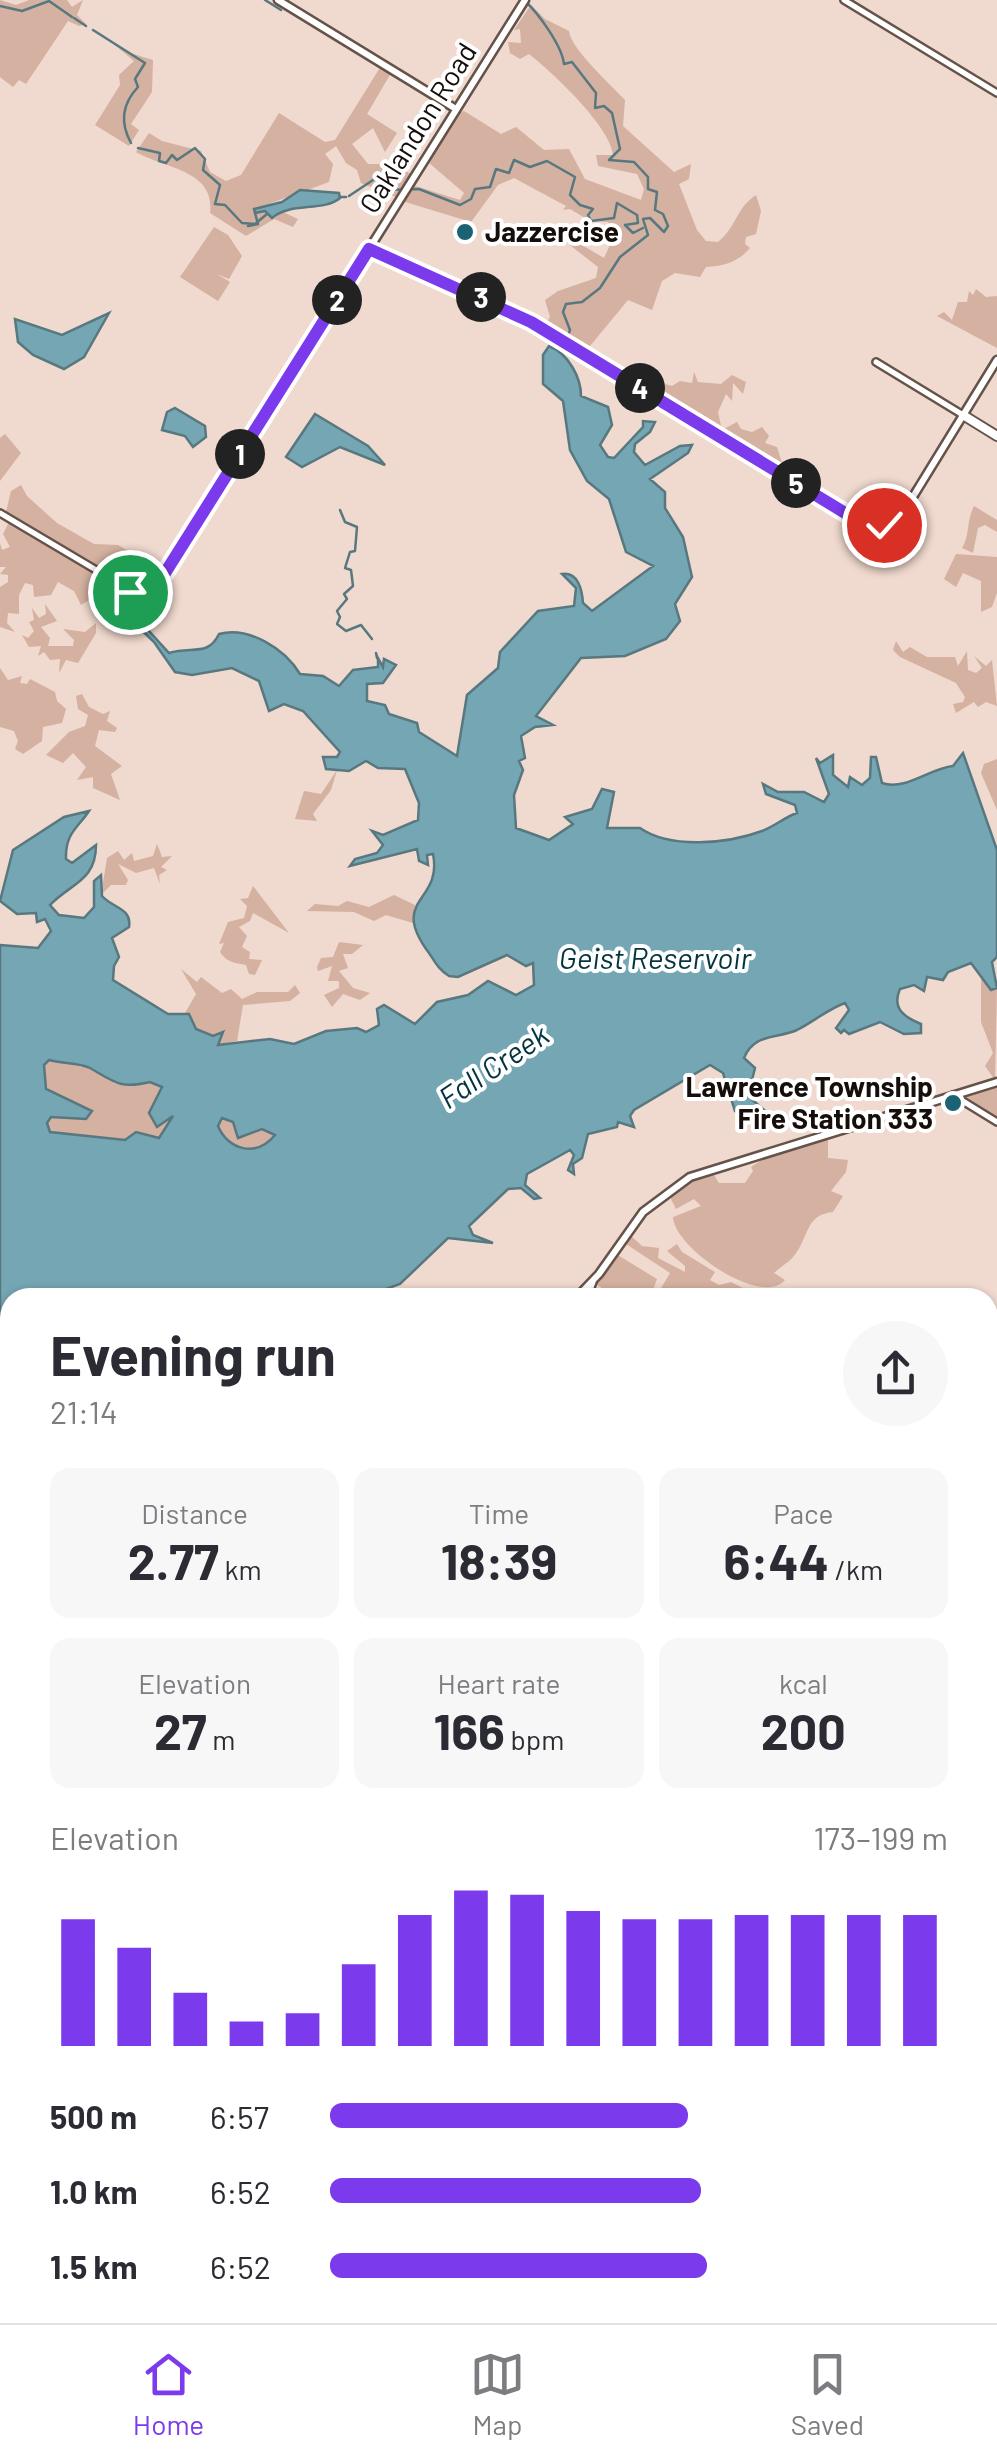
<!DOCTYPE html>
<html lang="en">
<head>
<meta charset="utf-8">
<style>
	body { margin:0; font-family:Barlow,sans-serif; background:#f7f7f7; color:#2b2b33; height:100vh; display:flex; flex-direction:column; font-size:38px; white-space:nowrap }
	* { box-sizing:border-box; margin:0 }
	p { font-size:32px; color:#7c7c81 }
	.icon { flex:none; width:55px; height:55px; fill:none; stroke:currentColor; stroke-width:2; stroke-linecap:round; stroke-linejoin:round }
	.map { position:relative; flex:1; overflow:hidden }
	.sheet { position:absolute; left:0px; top:1288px; width:998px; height:1038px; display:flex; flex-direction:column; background:#fff; border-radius:30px 30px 0 0; box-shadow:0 2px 8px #0004 }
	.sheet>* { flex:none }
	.pin { position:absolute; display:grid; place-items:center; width:85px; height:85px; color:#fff; margin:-42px; border:5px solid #fff; border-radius:50%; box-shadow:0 2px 10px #0007 }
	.km { position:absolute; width:50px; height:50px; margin:-25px; border-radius:50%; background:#222; color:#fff; font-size:28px; line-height:50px; text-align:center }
	.round { display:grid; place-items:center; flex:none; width:105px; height:105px; border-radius:52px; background:#f7f7f7 }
	.overview { display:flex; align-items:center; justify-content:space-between; height:170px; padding:0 50px }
	h1 { font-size:55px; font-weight:700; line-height:75px }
	.figures { display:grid; grid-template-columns:repeat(3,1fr); gap:15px; height:170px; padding:10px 50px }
	.figures div { display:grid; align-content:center; border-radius:20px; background:#f7f7f7; text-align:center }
	.figures b { font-size:50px; font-weight:700 }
	.figures small { font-size:28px; font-weight:400 }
	.figures p { font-size:28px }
	.chart { height:280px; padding:20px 50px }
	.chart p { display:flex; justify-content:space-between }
	.chart svg { width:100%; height:180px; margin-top:10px; stroke:#7c3aed; stroke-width:6 }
	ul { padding:0 50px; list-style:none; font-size:32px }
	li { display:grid; grid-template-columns:160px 120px 1fr; align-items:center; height:75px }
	li i { height:25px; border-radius:12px; background:#7c3aed }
	.tab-bar { display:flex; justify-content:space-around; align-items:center; height:140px; border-top:2px solid #e1e1e2; background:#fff; font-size:28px; color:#7c7c81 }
	.tab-bar a { display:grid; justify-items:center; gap:5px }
	.tab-bar .on { color:#7c3aed }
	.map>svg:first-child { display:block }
	.green { fill:#d4b1a0 }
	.water { fill:#75a6b3; stroke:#587880; stroke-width:2.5; fill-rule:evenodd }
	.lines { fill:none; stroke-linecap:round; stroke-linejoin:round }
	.stream { stroke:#587880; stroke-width:2.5 }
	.river { stroke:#75a6b3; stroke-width:6 }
	.tertiary-casing { stroke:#655249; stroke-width:10 }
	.secondary-casing { stroke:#655249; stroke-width:11 }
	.primary-casing { stroke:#655249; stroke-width:12 }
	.tertiary { stroke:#fff; stroke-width:5 }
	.secondary { stroke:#fff; stroke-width:6 }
	.primary { stroke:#fff; stroke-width:8 }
	.route-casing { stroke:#fff; stroke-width:20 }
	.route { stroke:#7c3aed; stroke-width:12 }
	.poi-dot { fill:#1b6272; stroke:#fff; stroke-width:4 }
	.labels { text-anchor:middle; stroke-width:8; stroke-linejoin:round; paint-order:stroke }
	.street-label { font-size:28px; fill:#150e0a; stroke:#fff }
	.poi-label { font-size:28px; font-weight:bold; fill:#150e0a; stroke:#fff; text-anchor:start }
	.water-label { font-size:30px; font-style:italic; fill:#04353f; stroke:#fff }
</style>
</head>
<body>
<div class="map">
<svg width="997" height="2323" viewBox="0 0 997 2323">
	<rect width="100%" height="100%" fill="#f0d9ce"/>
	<g class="green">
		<path d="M0,0L16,5L29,0H67L72,7L83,0L77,15L86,24L79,26L68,21L26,84L19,80L13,87L0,77Z"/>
		<path d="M531,5L545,19L569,31C571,49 610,84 625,100L623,126L674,172L691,164L689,179L679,184L697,230L706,241L718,242C736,228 736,208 756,195L761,211L756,234L746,237L745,244L750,248C738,262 724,266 706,267L700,277L675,273L662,281L652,310L628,300L585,352L544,327L550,317L545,300L558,291L596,278L598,267L566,242L568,237L604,258L613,238L608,222L590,221L570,209L563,210L566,206L514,178L498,185L471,222L402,201L412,185L460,200L464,193L428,162L457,114L464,111L501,134L516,127L544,150L569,149L585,179L641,200L644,189L637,174L598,166L596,155H613C611,127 552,72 529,54L520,59L510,53L508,42L521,43L520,29L514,30Z"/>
		<path d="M98,31L124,51L153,60L152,92L131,124L139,130L129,146L95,125L120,85L119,75L134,61Z"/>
		<path d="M381,66L391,73L367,114L397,133L385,152L373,128L352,144L368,164H393L411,174L396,197L361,183L357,170L346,163L336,146L325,154L333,164L329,182L255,209L281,211L298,219L293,227L274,219L246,236L210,213C216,170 163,168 136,152L149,133L162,141L201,151L210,172L226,181L241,175L279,113L325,142L335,140Z"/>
		<path d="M214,227L228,235L242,256L229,279L217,274L230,282L218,301L180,277Z"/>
		<path d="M976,289L986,297L997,296V348L937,316L944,312L952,320L958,302H967L969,291L973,295Z"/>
		<path d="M644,369L650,380L672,386L680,381L692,383L694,372L698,382L721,384L732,375L746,382L743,394L733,383L732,401L726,394L718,412L722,430L737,422L741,429L752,432L762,427L769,436L765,443L777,447L782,463L787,465L798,457L788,473L635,384Z"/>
		<path d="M5,434L21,453L0,481V438Z"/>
		<path d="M21,485L27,496L57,523L94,544L118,545L155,566L171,559L152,585L134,589L6,512L11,491Z"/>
		<path d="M974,506L997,520V532L985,525L978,528L973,553L962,548C970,536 966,522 974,506Z"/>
		<path d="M9,522L128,592L138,601L129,609L100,602L99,611L91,599L81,605L74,591L58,582L51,595L34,597L33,585L25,583L19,595V614L8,613L7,623L15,632L0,627V587L8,582V575L0,574L6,567H0V543L2,550L10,547L3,534Z"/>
		<path d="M956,554L997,557V593L992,607L981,612V581L963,573L956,587L944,579Z"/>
		<path d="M45,604L57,621L41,627L50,638L48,646H73L74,640L63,629L85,632L96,623V633L78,663L66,660L59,673L60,659L50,660L44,652L38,656L41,646L29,647L22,635L28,638L34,631L29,622L34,620L32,608L39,618L46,614Z"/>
		<path d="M896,641L903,652L910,647L927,657H955L958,666L967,651L968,670L976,673L982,668L974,656L986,666L992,660L997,706L986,702L978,707L974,702L956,713L953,704L963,702L965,697L956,683L900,657L893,650Z"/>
		<path d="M0,668L8,680L22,676L20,683L27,684L30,679L55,692L57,701L66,709L62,723L43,727L42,741L23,754L15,749L18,741L14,731L0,727Z"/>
		<path d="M82,694L89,707L103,714L110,711L107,721L117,728L115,732L99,730L95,746L122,766L111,774L120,800L93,788V777L77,780L86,767L73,753L63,763L46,755L69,732L85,726L88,715L78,709L76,696Z"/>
		<path d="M997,759V810L981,773L984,764Z"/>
		<path d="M337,770L331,790L313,814L317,821L295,819L304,791L321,794Z"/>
		<path d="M157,844L162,857L172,856L161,867L167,870L159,875L160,884L154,868L136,873L118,864L128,880L126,885H111L101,895L107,858L118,851L124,860L132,853L134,861L153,856Z"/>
		<path d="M253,886L289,933L253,913L250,921L239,927L247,936L242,947L250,952L249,959L262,960L255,975L249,974L246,965C235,963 226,962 220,952L224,943L219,944L228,922L244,918L247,906L240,899L248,898Z"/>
		<path d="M394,895L415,905L413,923L386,915L374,921L354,912L307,911L315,904L338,906L347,901L369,907Z"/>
		<path d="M339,942L363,945L352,954H343L348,968L339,971L353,988L370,993L360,1000L343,994L332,1007L324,995L339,988V981H328L332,966L318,971L317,967L321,958L333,957Z"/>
		<path d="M181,969L197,982L201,977L222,993L231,989L242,999L257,992H288L295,985L300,993L290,1001L243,1005L237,1041L217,1045L213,1036L195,1028L185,1013L196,994Z"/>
		<path d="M981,971L992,990L997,988L995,1080L985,1066L993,1053L981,1022Z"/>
		<path d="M49,1060L88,1068L116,1084L150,1082L163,1087L149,1113L158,1126L173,1116L159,1138L137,1132L125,1140L50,1132L47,1123L51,1117L86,1119L91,1111L46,1089L44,1065Z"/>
		<path d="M997,1085V1121L961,1098L962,1095Z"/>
		<path d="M223,1118C241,1125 259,1127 275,1135C256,1158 228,1150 217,1126Z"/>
		<path d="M828,1137V1158L848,1160L846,1172L831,1191L843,1196L833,1212C804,1215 810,1237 793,1257C788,1263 780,1267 774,1273L785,1280C762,1308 674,1248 673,1217L701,1206L694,1199L676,1209L668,1193L704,1173L714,1175L719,1183H745L753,1171L751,1167L770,1155Z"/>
		<path d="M629,1234L642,1246L659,1248L658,1258L685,1272V1266L667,1251L677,1244L682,1252L715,1272L710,1280L719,1285L731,1282L753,1293L751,1298L614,1297L596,1284L616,1254L657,1279L653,1290H660L670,1273L623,1242Z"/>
		<path d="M988,1562L997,1565V1666L988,1660Z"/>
		<path d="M988,1667L997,1676V1758L990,1763L988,1742L996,1724L988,1714Z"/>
		<path d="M997,1842V2077L988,2086V1852Z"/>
		<path d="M0,1891L10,1897V1934L0,1950Z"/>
		<path d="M1,1958L10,1965V2298L0,2292Z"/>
		<path d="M31,2315H194L189,2323H46Z"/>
	</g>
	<g class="water">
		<path d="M300,190L339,193L340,198C324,212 289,202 272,218L265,211L255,213L254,209L282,202Z"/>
		<path d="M109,313L84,357L64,369L33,355L18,342L15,319L62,335Z"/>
		<path d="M549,346C569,354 581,378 581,396L608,407L612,425L600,445L608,457L614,458L643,427V421L655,422L650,432L635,444L634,452L645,465L680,446L692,445L688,453L650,479L665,492V508L683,537L692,577L675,604L680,621L666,639L625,656L581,658L536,716L553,725L535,727L521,736L525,758L519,761L523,770L514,795L516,828L549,840L573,824L565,817L592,809L602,789L614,792L607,828H640C670,849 727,844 762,831C775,826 785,817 797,813L795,805L766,794L763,784L778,792H804L824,802L829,794L816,758L820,763L833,755V775L848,787L850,777L862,785L870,778L871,757H876L882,783C906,791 930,768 953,766L963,753L997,850V957L992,962L997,988L991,990L971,963L948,972L943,980L927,977L924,991L914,985L900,989C891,1009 906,1018 921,1024V1033L904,1034L880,1022L849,1034L844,1030L841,1033L836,1028L849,1010L845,1003C828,1009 813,1022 797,1030C777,1039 754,1033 744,1058L755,1068L748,1096L772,1117L769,1124L735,1111L723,1073L710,1065L634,1110L630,1116L634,1127L618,1122L617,1127L588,1134L582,1158L573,1164L574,1174L568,1170L574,1155L570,1150L527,1174L525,1185L540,1198L534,1199L521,1188L508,1189L469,1226L473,1235L493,1243L448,1238L400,1284L364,1297L10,1298V1380L0,1373V945L38,948L51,931L45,919L37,922L36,913L17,914L0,901L13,850L64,817L89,811C78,828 65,833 66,859L72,863L96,845C96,881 71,883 50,905L59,915L84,918L94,907V881L101,875L102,896C114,909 132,908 129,927L112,938L119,957L114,966L113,980L168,1014H189L196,1029L213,1036L223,1032L218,1045L270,1039L294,1044L326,1031L357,1028L366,1032L379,1025L377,1009L384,1005L415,1024L437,1002L468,995L488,981L516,995L534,985L533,963L526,966L507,955L458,977L449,976C439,970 435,962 429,953C388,898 443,903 433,854L427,855L428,865L419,861L417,849L350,866L355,859L377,853L383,845L372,831L383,835L418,820L419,803L405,769L378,768L366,761L349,771L326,769L323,757H337L340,752L303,711L284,704L269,711L259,681L232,668L192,675L175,672L154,642L130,619L99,609L103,602L130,610L169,653C192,646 208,657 219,634C249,626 285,649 300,674L323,676L339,686L353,670L378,667V658L383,667L384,659L396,665L383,683L367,684V701L385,705L389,714L417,723L419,732L457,756L467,695L498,668L500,652L538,611L574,606L576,588L562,574C578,572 582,589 583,603L592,611L653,566L626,552L609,499L587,481L570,450L563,401L543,384V355ZM49,1060C62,1064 78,1062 90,1068C116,1083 120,1089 150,1082L162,1087L149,1113L157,1127L173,1116L159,1138L136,1132L125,1140L50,1132L47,1123L51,1117L86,1119L92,1111L46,1089L44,1065ZM222,1118L233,1122L238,1138L262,1129L275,1135C256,1158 228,1150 218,1126Z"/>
		<path d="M175,408L205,426L206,437L193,447L185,436L162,430L167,412Z"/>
		<path d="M315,414L368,446L385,465L340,447L302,467L286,457Z"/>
	</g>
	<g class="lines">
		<g class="stream">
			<path d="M265,0L281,10"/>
			<path d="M525,1C539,14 562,46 564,64L572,62L596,93L595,108L604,106L612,113L620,149L609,160L634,162L648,177V189L657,192L655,210L663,214L668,226L664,232L650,218L643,219L648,235L620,257L600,288L582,302L566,304L563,312L570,330L567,338"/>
			<path d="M0,6L22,11L49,1L72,17"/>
			<path d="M74,18L86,26"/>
			<path d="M93,30L145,63L135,79L138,87C122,104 120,123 131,143"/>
			<path d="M138,148L160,153L159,161L166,163L172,155L177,160L195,148L205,159L203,170L220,185L215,204L225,205L242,223L255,224L267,214"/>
			<path d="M349,196L376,178L384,190L419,189L460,205L471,199L475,189L490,187L496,169L509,173L514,160L530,167L547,161L575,177L570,195L580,205L593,209L588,215L591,221L614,218L617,203L637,215L638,223L625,225L633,233L643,228"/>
			<path d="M340,197H346"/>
			<path d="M248,226L258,224L255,213"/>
			<path d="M559,350L562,345"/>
			<path d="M340,510L345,522L357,527L355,551L350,552L345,568L351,570L353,586L344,594L347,599L337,611L340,617L337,624L346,631L361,625L372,639"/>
			<path d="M144,625L151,615L147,608"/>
			<path d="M376,653L377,658"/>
			<path d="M121,2323L127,2315"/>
			<path d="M446,2323L448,2315"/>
		</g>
		<g class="river">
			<path d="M988,2051L997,2028"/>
			<path d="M0,2259L10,2262"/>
		</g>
		<defs>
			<g id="tertiary">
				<path d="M844,0L997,93"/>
				<path d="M876,362L963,415"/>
				<path d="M0,513L145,599"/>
				<path d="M133,592L159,582"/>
				<path d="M145,599L157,589L369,249"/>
				<path d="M953,1095L997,1122"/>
				<path d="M587,1298L593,1282"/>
				<path d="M988,1494L997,1479"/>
				<path d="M0,1887L10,1893"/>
			</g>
			<g id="secondary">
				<path d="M278,0L456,109"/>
				<path d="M525,0L369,249L531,322L869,526L888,524L903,513L997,360"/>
				<path d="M576,1298L599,1274L643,1212L690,1177L997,1082"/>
				<path d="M686,2315L699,2323"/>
				<path d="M465,2323L470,2315"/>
			</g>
			<g id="primary">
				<path d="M963,415L997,436"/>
				<path d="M0,1429L10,1430"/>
				<path d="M988,1810L997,1816"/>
			</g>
		</defs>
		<use href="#tertiary" class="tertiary-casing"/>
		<use href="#secondary" class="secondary-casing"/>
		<use href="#primary" class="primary-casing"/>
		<use href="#tertiary" class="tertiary"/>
		<use href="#secondary" class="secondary"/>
		<use href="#primary" class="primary"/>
	</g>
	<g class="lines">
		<defs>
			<path id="route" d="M130,592L146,590L160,581L369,249L531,322L860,522L884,525"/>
		</defs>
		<use href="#route" class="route-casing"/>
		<use href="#route" class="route"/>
	</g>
	<g class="poi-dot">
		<circle cx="465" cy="232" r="10"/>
		<circle cx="953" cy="1103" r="10"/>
	</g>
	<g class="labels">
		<g class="street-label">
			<text transform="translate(418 128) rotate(-58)" y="10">Oaklandon Road</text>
		</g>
		<g class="poi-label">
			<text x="485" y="242">Jazzercise</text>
			<text x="933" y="1097" text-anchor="end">Lawrence Township<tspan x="933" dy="32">Fire Station 333</tspan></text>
		</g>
		<g class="water-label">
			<text x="655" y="969">Geist Reservoir</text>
			<text transform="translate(494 1067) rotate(-34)" y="10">Fall Creek</text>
		</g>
	</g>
</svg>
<div class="pin" style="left:130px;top:592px;background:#1e9e55"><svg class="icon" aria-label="arrive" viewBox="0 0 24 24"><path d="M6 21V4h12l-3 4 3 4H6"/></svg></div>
<div class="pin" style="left:884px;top:525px;background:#d93025"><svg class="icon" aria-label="check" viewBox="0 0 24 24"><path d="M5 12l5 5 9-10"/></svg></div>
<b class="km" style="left:240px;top:454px">1</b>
<b class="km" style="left:337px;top:300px">2</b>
<b class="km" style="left:481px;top:297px">3</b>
<b class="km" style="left:640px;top:388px">4</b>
<b class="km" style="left:796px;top:483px">5</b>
<section class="sheet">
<div class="overview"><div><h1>Evening run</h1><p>21:14</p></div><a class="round"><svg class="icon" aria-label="share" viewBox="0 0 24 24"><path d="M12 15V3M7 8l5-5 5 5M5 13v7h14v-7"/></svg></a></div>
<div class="figures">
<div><p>Distance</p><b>2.77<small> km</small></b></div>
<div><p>Time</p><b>18:39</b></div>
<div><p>Pace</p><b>6:44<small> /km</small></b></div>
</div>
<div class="figures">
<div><p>Elevation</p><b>27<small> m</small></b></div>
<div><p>Heart rate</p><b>166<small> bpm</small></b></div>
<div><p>kcal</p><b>200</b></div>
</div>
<div class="chart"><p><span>Elevation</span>173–199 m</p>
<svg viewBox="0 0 160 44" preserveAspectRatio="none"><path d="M5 44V13M15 44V20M25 44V31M35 44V38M45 44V36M55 44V24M65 44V12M75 44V6M85 44V7M95 44V11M105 44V13M115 44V13M125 44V12M135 44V12M145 44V12M155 44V12"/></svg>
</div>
<ul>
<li><b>500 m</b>6:57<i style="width:58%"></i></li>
<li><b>1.0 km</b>6:52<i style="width:60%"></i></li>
<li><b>1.5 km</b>6:52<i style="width:61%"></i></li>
</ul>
</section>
</div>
<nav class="tab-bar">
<a class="on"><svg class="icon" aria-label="home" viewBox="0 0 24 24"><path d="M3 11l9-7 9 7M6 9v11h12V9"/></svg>Home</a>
<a><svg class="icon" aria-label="map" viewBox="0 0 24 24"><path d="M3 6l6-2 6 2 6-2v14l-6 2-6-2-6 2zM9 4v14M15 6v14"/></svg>Map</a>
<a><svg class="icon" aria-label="saved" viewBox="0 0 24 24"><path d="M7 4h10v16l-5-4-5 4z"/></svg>Saved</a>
</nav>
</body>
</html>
